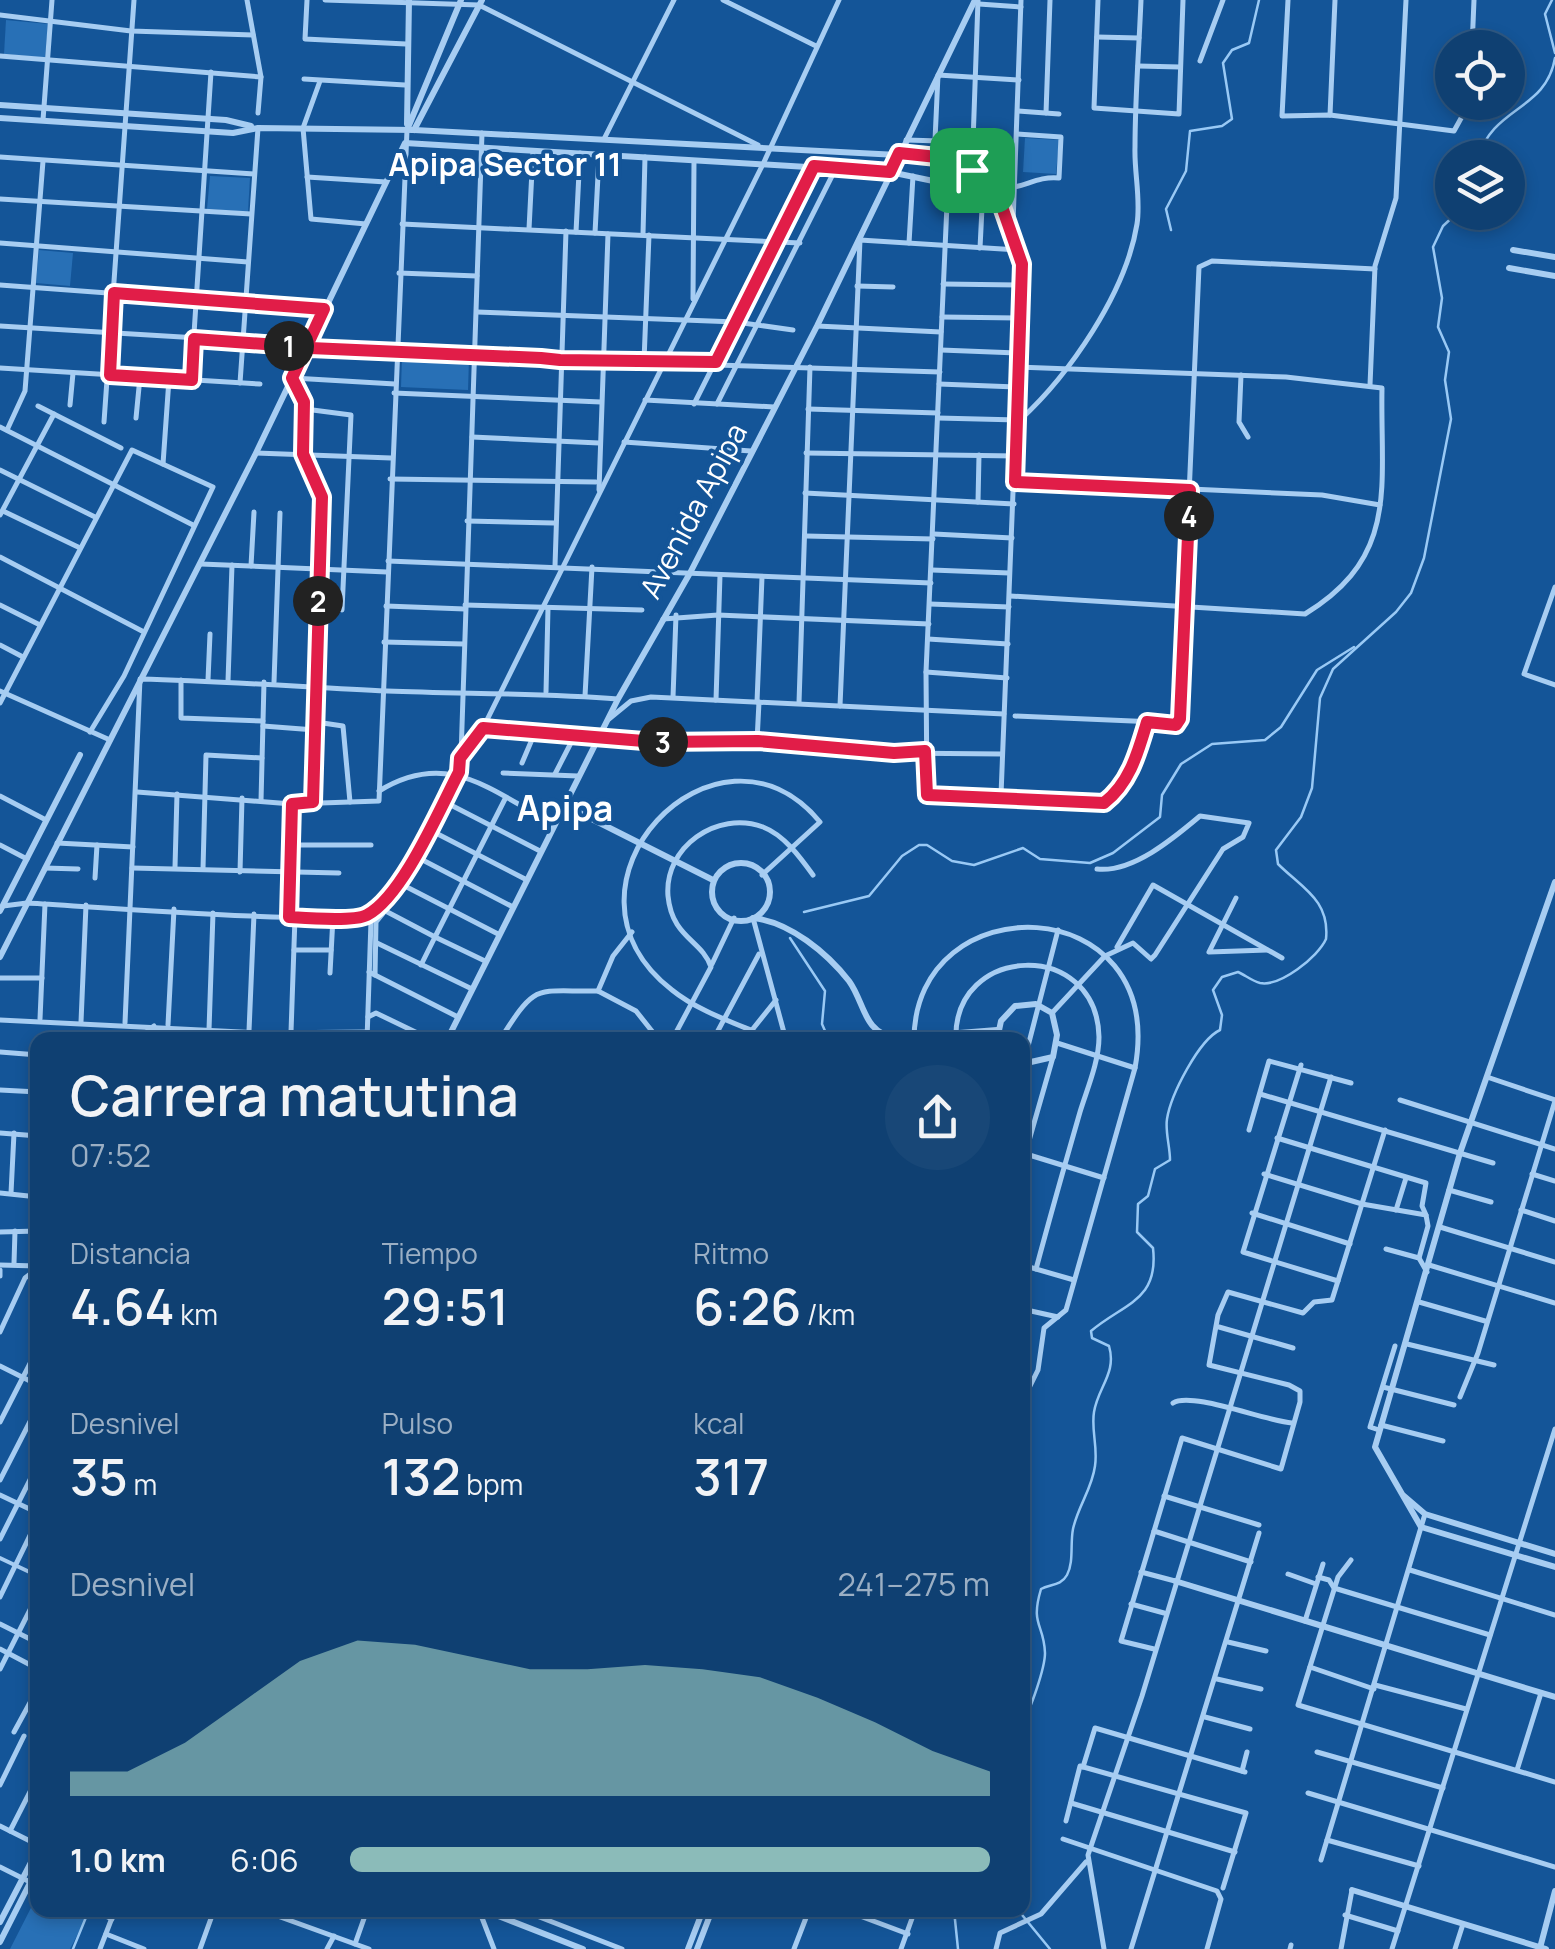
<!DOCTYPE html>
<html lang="es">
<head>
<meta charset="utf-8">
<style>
	body { margin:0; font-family:Manrope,sans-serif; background:#184777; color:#f1f3f6; height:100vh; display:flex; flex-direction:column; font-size:38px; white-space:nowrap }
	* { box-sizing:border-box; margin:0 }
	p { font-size:32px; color:#9bafc4 }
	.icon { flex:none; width:55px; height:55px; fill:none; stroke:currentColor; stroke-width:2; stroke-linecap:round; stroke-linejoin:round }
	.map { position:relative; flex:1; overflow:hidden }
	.drawer { position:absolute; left:30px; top:1032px; width:1000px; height:885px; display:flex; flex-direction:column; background:#0f4072; border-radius:20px; box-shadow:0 5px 15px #0003,0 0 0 2px #2f5984 }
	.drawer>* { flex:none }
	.controls { position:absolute; left:1435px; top:30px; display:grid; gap:20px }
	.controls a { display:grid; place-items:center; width:90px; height:90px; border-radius:50%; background:#0f4072; box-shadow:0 5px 15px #0003,0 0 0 2px #2f5984; font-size:50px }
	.pin { position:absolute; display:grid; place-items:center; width:85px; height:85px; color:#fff; margin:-42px; border-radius:20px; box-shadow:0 5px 15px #0006 }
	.km { position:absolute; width:50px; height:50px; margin:-25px; border-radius:50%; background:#222; color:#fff; font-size:28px; line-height:50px; text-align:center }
	.round { display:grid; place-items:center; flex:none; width:105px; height:105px; border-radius:52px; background:#184777 }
	.summary { display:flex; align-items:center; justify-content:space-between; height:170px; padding:0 40px }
	h1 { font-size:55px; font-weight:600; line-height:75px }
	.figures { display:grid; grid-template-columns:repeat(3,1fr); gap:15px; height:170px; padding:10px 40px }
	.figures div { display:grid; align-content:center }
	.figures b { font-size:50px; font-weight:600 }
	.figures small { font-size:28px; font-weight:400 }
	.figures p { font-size:28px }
	.chart { height:280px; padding:20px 40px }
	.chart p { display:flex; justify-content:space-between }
	.chart svg { width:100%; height:180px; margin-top:10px; fill:#8bbbb9; opacity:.7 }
	ul { padding:0 40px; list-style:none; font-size:32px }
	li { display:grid; grid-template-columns:160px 120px 1fr; align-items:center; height:75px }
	li i { height:25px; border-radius:12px; background:#8bbbb9 }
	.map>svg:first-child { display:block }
	.green { fill:#2870b6 }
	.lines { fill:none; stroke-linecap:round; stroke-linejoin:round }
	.stream { stroke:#99c9f5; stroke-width:2.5 }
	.pedestrian { stroke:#a7cdf2; stroke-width:4 }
	.minor { stroke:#a7cdf2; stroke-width:5 }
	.tertiary { stroke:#a7cdf2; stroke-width:6 }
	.route-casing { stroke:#fff; stroke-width:20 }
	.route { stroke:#e11d48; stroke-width:12 }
	.labels { text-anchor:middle; stroke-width:8; stroke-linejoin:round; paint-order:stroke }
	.street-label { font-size:30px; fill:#fff; stroke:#145598 }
	.neighbourhood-label { font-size:32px; font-weight:bold; fill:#fff; stroke:#145598 }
	.quarter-label { font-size:35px; font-weight:bold; fill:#fff; stroke:#145598 }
</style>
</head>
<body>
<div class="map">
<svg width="1555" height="1949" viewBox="0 0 1555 1949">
	<rect width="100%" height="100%" fill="#145598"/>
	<g class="green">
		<path d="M6,20L48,24L45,58L4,54Z"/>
		<path d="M1025,138L1059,140L1056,174L1023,172Z"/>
		<path d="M210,176L250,178L248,212L207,209Z"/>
		<path d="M39,250L73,253L70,286L36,283Z"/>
		<path d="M402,357L469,359L468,390L401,387Z"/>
		<path d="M36,1898L38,1910H74L87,1916L70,1949H10Z"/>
	</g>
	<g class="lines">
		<g class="stream">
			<path d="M1552,0L1545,14L1555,53"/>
			<path d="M1478,158C1493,106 1546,111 1555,58"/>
			<path d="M1171,230L1166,209L1186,171L1190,131L1222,126L1232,119L1223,63L1232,50L1249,43L1259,0"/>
			<path d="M804,912L869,896L902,856L919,845H927L952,861L974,865L1023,848L1040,859L1090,863L1113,853L1160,817L1162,795L1181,764L1212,744L1265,740L1281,727L1317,670L1354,647"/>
			<path d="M790,938L825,991L822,1024L829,1040"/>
			<path d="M1022,1722C1031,1710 1045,1667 1045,1653C1044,1623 1030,1626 1041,1589C1050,1584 1061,1586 1067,1575C1074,1562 1070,1544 1073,1529C1078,1506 1092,1489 1095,1466C1098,1447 1091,1430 1094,1412C1098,1387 1117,1373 1109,1346L1092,1338L1091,1331C1124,1303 1159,1301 1153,1248L1137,1232L1138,1204L1148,1196L1155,1169L1170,1160C1170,1146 1165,1132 1167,1119C1171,1094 1199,1040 1220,1030L1222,1015L1213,990L1222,977L1238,972C1245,975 1252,981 1260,983C1280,987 1318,957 1326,939C1330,900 1302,888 1278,864L1276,850L1301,817L1312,788L1320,698L1333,669L1396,612L1411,593L1424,558L1451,419L1445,380L1449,352L1438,327L1442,298L1433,247L1443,226L1458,212"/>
			<path d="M954,1910L958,1949"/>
			<path d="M1018,1910L1050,1949"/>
			<path d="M73,1949L89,1910"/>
		</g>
		<path class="pedestrian" d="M0,1558L38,1576"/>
		<g class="minor">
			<path d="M247,0L261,77L258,113"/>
			<path d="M307,0L305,39L406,44"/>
			<path d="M325,0L479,5L758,145"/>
			<path d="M723,0L816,46"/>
			<path d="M1098,0L1094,108L1179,114L1183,0"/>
			<path d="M1288,0L1282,116L1330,115L1454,131L1470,102"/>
			<path d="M979,4L1021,7"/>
			<path d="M0,15L131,31L253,35"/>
			<path d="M1097,37L1139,38"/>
			<path d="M1472,48L1474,0"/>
			<path d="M0,56L261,77"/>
			<path d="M1200,61L1223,0"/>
			<path d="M1138,66L1180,67"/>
			<path d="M304,79L405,85"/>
			<path d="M320,81L303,128L311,219L366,224"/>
			<path d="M1018,111L1059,114"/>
			<path d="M1046,113L1050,0"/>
			<path d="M1330,115L1335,0"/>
			<path d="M43,120L52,0"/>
			<path d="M604,139L674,0"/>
			<path d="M906,140L940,141L975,156"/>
			<path d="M935,140L938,75L1019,80"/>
			<path d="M0,157L254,174"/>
			<path d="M949,160L926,672L927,795L1104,803L1134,763L1147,722"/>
			<path d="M972,171L978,0"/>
			<path d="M307,177L386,182"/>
			<path d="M984,181C1015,199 1029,175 1059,178L1061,137L1017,134"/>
			<path d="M967,188L982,208L980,248"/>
			<path d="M0,199L251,214"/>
			<path d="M402,224L800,243"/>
			<path d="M529,229L533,151"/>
			<path d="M576,232L580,153"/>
			<path d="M595,233L599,156"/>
			<path d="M643,234L645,157"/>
			<path d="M0,243L248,262"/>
			<path d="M909,243L913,176"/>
			<path d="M399,273L477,276"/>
			<path d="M943,284L1020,285"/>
			<path d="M0,285L324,309"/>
			<path d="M857,286L893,287"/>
			<path d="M693,299L694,161"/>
			<path d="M477,312L736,322L793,330"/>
			<path d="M942,317L1019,318"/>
			<path d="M0,326L560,360L940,372"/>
			<path d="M817,326L941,332"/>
			<path d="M941,350L1017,353"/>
			<path d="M644,361L649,235"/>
			<path d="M0,368L260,384"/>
			<path d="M1241,375L1239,422L1248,437"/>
			<path d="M293,378L395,384"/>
			<path d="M295,379L305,402L303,454"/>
			<path d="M191,380L211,72"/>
			<path d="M240,383L258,128"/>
			<path d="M939,384L1016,387"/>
			<path d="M1370,385L1375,266L1396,198L1406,0"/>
			<path d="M394,393L601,402"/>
			<path d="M645,400L774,407"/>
			<path d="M694,404L814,166"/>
			<path d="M717,404L833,174"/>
			<path d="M70,405L73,373"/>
			<path d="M38,406L121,448"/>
			<path d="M305,409L351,415L342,610"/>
			<path d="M808,409L938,413"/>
			<path d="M136,418L140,377"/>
			<path d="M938,418L1020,420C1069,375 1126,293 1137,224C1141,199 1134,172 1135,147C1135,98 1139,49 1141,0"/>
			<path d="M104,422L134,0"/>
			<path d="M0,427L193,525"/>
			<path d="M7,430L25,391L43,161"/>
			<path d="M472,437L599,443"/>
			<path d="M624,442L751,451"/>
			<path d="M256,453L391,458"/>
			<path d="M806,453L1016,456"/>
			<path d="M307,454L321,497L315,684"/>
			<path d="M163,464L169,379"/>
			<path d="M0,470L95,517"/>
			<path d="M390,479L596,482"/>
			<path d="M1015,481L1322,495L1380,505"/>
			<path d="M599,490L608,234"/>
			<path d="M805,493L1014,504"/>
			<path d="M978,502L979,455"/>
			<path d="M3,511L78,547"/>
			<path d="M0,515L54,414"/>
			<path d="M467,521L554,523"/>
			<path d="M934,534L1012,538"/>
			<path d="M806,536L933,539"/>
			<path d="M0,557L142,631"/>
			<path d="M388,561L931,583"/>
			<path d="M201,564L387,572"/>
			<path d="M251,566L254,512"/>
			<path d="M555,566L566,231"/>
			<path d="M932,570L1009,573"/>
			<path d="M1555,587L1524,674L1555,685"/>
			<path d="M1010,596L1305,614C1400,556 1380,486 1382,388L1286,377L1017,367"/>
			<path d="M930,604L1009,607"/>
			<path d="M0,605L40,625"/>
			<path d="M465,605L642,610"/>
			<path d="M386,606L465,609"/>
			<path d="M663,619L718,615L929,624"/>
			<path d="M928,639L1008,644"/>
			<path d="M384,642L464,644"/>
			<path d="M0,645L23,657"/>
			<path d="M926,672L1007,678"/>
			<path d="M181,680V718L263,721"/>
			<path d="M208,680L210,634"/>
			<path d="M228,681L232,565"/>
			<path d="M274,682L280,513"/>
			<path d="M0,691L110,740"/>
			<path d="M546,692L548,608"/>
			<path d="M585,696L592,567"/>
			<path d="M673,697L676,615"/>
			<path d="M716,700L720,575"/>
			<path d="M757,702L762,577"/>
			<path d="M0,703L132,450L213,487L124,676L90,732"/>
			<path d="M799,703L810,367"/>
			<path d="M840,706L860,240L1019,250"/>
			<path d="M1015,716L1179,723L1199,267L1212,261L1375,269"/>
			<path d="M609,719L631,701L651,697L1004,714"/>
			<path d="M316,722L343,726L350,802"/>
			<path d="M263,726L315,730"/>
			<path d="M483,728L656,742L757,741L894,753L1002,754"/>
			<path d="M757,741L759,702"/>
			<path d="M461,756L482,133"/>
			<path d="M522,763L536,730"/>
			<path d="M503,773L578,776"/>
			<path d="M555,774L575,735"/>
			<path d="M379,791C449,748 492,792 554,824"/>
			<path d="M137,792L292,804L379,801L407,130"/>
			<path d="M1001,795L1022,265L1013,224L1021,0"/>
			<path d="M0,796L46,820"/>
			<path d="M261,801L264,682"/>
			<path d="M313,801L317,684"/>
			<path d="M443,801L540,851"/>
			<path d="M428,829L525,879"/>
			<path d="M57,843L133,847"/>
			<path d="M0,845L27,859"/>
			<path d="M291,845H371"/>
			<path d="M413,855L511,906"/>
			<path d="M175,867L177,794"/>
			<path d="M45,868L78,869"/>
			<path d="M132,868L339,873"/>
			<path d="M203,869L206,755L262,758"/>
			<path d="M240,872L242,798"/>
			<path d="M95,878L97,845"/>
			<path d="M399,883L498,934"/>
			<path d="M1236,898L1209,952L1267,950"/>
			<path d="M3,906L27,903C70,905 351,927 369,913C411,880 435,817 459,772L461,759L483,728L764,162L839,0"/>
			<path d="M376,906L435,937L505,799"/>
			<path d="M365,916L371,921L367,1040"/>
			<path d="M289,917L292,805"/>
			<path d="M753,918L786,1040"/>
			<path d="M632,932L613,956L598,991L636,1011L659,1040"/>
			<path d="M377,943L472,989"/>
			<path d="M1117,947L1153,885L1282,958"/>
			<path d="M294,950H331"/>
			<path d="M712,964L734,918"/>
			<path d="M421,965L435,937L485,961"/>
			<path d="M369,972L458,1017"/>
			<path d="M330,973L333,917"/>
			<path d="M375,975L376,922L385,911"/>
			<path d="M0,978H42"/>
			<path d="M1052,1013L1105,956L1133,943L1151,959L1155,955L1223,849L1243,837L1249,823L1200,816C1175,837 1133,873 1097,869"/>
			<path d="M368,1017L376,1013L432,1040"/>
			<path d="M40,1019L45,904"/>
			<path d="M0,1020L262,1033L367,1032"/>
			<path d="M81,1022L86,905"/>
			<path d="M125,1023L140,679C222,681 304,687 387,691C464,694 541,693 618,699"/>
			<path d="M168,1025L174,909"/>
			<path d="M209,1030L213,913"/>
			<path d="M249,1031L254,914"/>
			<path d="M753,1031C726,1020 694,1008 672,990C538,886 717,698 820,822L762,875"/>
			<path d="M291,1032L295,917"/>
			<path d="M136,1040L154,1026"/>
			<path d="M500,1040C537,981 534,992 598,991"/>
			<path d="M672,1040L711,967C702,940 672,938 668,896C664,847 717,810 763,827C784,835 800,857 813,875"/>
			<path d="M713,1040L759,954"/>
			<path d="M744,1040L776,1000"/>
			<path d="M756,1040L783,1033"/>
			<path d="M914,1040C914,883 1168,888 1135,1068L1066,1310L1044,1328L1038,1370L1028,1390L1025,1430"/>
			<path d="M956,1040C952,944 1097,938 1099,1037C1099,1062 1087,1089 1080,1112C1065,1164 1050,1217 1036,1269"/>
			<path d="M1057,1043L1135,1068"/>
			<path d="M0,1052L38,1055"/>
			<path d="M1026,1054L1058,930"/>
			<path d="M1301,1065L1243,1252L1338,1281"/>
			<path d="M1487,1077L1555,1100"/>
			<path d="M0,1090L38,1092"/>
			<path d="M1260,1094L1493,1163"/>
			<path d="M1400,1100L1555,1149"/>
			<path d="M1249,1130L1269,1061L1351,1083"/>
			<path d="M0,1133L38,1136"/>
			<path d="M1277,1138L1426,1183L1422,1206L1426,1215"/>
			<path d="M1026,1154L1104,1178"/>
			<path d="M1022,1165L1053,1057"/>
			<path d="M1264,1174L1362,1204L1426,1215L1428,1226L1419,1258"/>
			<path d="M1532,1174L1555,1181"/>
			<path d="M1449,1190L1491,1202"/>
			<path d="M0,1193L38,1197"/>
			<path d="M11,1193L14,1133"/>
			<path d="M35,1197L38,1169"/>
			<path d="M1396,1210L1406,1178"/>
			<path d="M1521,1210L1555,1221"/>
			<path d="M1252,1213L1350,1244"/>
			<path d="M1440,1227L1555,1262"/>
			<path d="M0,1232L38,1231"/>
			<path d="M1386,1249L1419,1258L1427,1272"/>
			<path d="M14,1263L15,1231"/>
			<path d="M0,1265L37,1266"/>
			<path d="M1022,1265L1074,1280"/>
			<path d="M1429,1265L1555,1303"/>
			<path d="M0,1270V1276"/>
			<path d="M1419,1302L1485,1321"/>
			<path d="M1022,1309L1058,1317"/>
			<path d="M1219,1327L1293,1348"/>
			<path d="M0,1332L25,1278L38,1268"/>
			<path d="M1407,1344L1494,1365"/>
			<path d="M0,1366L38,1385"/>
			<path d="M1383,1387L1454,1405"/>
			<path d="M1460,1397L1478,1353L1555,1101"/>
			<path d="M1173,1403C1191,1391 1265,1421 1292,1423"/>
			<path d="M0,1422L38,1348"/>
			<path d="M1381,1425L1443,1441"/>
			<path d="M1379,1430L1370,1427L1395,1346"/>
			<path d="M1022,1466L1025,1430"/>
			<path d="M0,1480L38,1406"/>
			<path d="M0,1495L38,1513"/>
			<path d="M1164,1496L1259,1525"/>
			<path d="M1154,1531L1251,1562"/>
			<path d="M0,1539L38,1464"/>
			<path d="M1351,1560L1338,1577L1298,1705L1555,1782"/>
			<path d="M1410,1570L1555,1615"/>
			<path d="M1141,1572L1175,1581"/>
			<path d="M1288,1574L1316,1584"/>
			<path d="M1318,1577L1329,1580L1334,1588L1490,1635"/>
			<path d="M0,1597L38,1519"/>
			<path d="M1131,1604L1164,1613"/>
			<path d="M1305,1621L1323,1564"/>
			<path d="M0,1624L38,1643"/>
			<path d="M1228,1642L1266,1651"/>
			<path d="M0,1649L38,1669"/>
			<path d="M1154,1649L1121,1641L1182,1438L1281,1469L1300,1402V1391L1289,1385L1209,1365L1218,1315L1228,1292L1303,1313L1314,1302L1332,1300L1385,1130"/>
			<path d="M1310,1667L1374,1689"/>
			<path d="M0,1669L38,1594"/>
			<path d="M1217,1679L1261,1689"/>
			<path d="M1375,1685L1466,1709"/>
			<path d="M1205,1717L1250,1729"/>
			<path d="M14,1732L38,1688"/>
			<path d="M1317,1752L1443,1788"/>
			<path d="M1083,1767L1095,1728L1245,1772"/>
			<path d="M1517,1770L1541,1693"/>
			<path d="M1242,1771L1247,1752"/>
			<path d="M0,1785L24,1736"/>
			<path d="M1308,1793L1555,1867"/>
			<path d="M1071,1803L1235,1852"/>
			<path d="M1066,1821L1080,1766L1246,1813L1223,1888"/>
			<path d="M0,1826L38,1845"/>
			<path d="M10,1831L38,1776"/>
			<path d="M1063,1839L1217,1891L1221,1899L1207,1949"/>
			<path d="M1327,1840L1419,1866"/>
			<path d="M1321,1860L1425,1514"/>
			<path d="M0,1867L38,1886"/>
			<path d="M93,1910L112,1919"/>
			<path d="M261,1910L369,1949"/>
			<path d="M479,1910L494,1949"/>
			<path d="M844,1910L908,1934"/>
			<path d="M524,1911L622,1949"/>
			<path d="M1345,1915L1398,1931"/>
			<path d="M106,1934L144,1949"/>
			<path d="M355,1944L367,1910"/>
			<path d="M100,1949L115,1910"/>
			<path d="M200,1949L214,1910"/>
			<path d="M327,1949L334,1936"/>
			<path d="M794,1949L809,1910"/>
			<path d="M901,1949L915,1910"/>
			<path d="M996,1949L1000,1933L1041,1914L1086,1862"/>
			<path d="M1104,1949L1088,1855L1142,1696L1331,1077"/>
			<path d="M1131,1949L1259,1533"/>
			<path d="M1290,1949L1291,1945"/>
			<path d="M1341,1949L1352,1890"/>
			<path d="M1392,1949L1555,1429"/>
			<path d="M1455,1949L1463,1924"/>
		</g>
		<g class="tertiary">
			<path d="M0,105L226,120L251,126"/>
			<path d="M0,118L233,133L258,128L414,130L937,157C978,167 997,194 1014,232"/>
			<path d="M407,124L409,0"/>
			<path d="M407,130L461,0"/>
			<path d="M414,130L482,0"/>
			<path d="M1513,250L1555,257"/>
			<path d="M1509,268L1555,276"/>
			<path d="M564,805L713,880"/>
			<circle cx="741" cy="892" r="29"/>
			<path d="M1555,882L1460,1153L1375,1447L1421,1527L1555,1567"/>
			<path d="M0,911L80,755"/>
			<path d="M753,918C790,922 827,953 849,981C865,1003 863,1033 896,1038L997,1030"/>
			<path d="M0,957L256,453L405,143L890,172L967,188"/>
			<path d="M447,1040L618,699L690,573L817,326L975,0"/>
			<path d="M997,1040L1001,1021L1015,1006L1036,1004L1052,1013L1057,1035L1053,1057L1022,1064"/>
			<path d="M1022,1056L1026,1054"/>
			<path d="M1404,1496L1425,1514L1555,1554"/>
			<path d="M1175,1581L1555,1697"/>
			<path d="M1352,1890L1546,1949"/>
			<path d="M483,1910L583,1949"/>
			<path d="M0,1922L38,1849"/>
			<path d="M0,1942L38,1867"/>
			<path d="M1540,1948L1555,1891"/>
			<path d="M688,1949L703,1910"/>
			<path d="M697,1949L712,1910"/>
		</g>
	</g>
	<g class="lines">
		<defs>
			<path id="route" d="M972,170L937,157L899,153L890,172L814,166L716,362L560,360L541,358L310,348L305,347L194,339L192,380L110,375L114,293L324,309L292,378L304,402L303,454L322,497L313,802L292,804L289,917C305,918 354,922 367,915C403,896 440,808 459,772L460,758L483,728L656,742L758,741L894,753L925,751L927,795L1104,803C1130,783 1138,752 1147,722L1176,725L1180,719L1190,490L1015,482L1022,264L1001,204L972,170"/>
		</defs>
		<use href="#route" class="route-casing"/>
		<use href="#route" class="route"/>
	</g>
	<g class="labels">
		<g class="street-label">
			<text transform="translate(694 511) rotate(-62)" y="10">Avenida Apipa</text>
		</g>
		<g class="neighbourhood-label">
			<text x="505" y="176">Apipa Sector 11</text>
		</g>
		<g class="quarter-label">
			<text x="565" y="821">Apipa</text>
		</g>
	</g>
</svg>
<div class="controls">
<a><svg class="icon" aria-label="locate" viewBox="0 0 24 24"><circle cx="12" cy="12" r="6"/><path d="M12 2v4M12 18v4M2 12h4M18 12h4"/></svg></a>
<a><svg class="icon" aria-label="layers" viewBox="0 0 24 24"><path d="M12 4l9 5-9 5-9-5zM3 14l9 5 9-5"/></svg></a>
</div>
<div class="pin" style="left:972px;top:170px;background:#1e9e55"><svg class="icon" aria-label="arrive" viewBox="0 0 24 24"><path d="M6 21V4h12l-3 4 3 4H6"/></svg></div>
<b class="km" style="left:289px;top:346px">1</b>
<b class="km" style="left:318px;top:601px">2</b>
<b class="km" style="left:663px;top:742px">3</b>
<b class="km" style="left:1189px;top:516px">4</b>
<section class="drawer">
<div class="summary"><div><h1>Carrera matutina</h1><p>07:52</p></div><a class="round"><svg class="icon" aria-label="share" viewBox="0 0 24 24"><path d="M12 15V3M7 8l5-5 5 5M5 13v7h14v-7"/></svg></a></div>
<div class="figures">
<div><p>Distancia</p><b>4.64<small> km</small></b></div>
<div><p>Tiempo</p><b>29:51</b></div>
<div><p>Ritmo</p><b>6:26<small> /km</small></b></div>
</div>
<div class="figures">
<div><p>Desnivel</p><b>35<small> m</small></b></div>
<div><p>Pulso</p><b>132<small> bpm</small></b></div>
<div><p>kcal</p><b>317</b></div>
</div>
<div class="chart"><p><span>Desnivel</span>241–275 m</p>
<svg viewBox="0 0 160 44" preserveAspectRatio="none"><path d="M0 44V38L10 38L20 31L30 21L40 11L50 6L60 7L70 10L80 13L90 13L100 12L110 13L120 15L130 20L140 26L150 33L160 38V44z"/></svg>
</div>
<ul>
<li><b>1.0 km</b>6:06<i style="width:100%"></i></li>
</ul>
</section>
</div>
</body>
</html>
